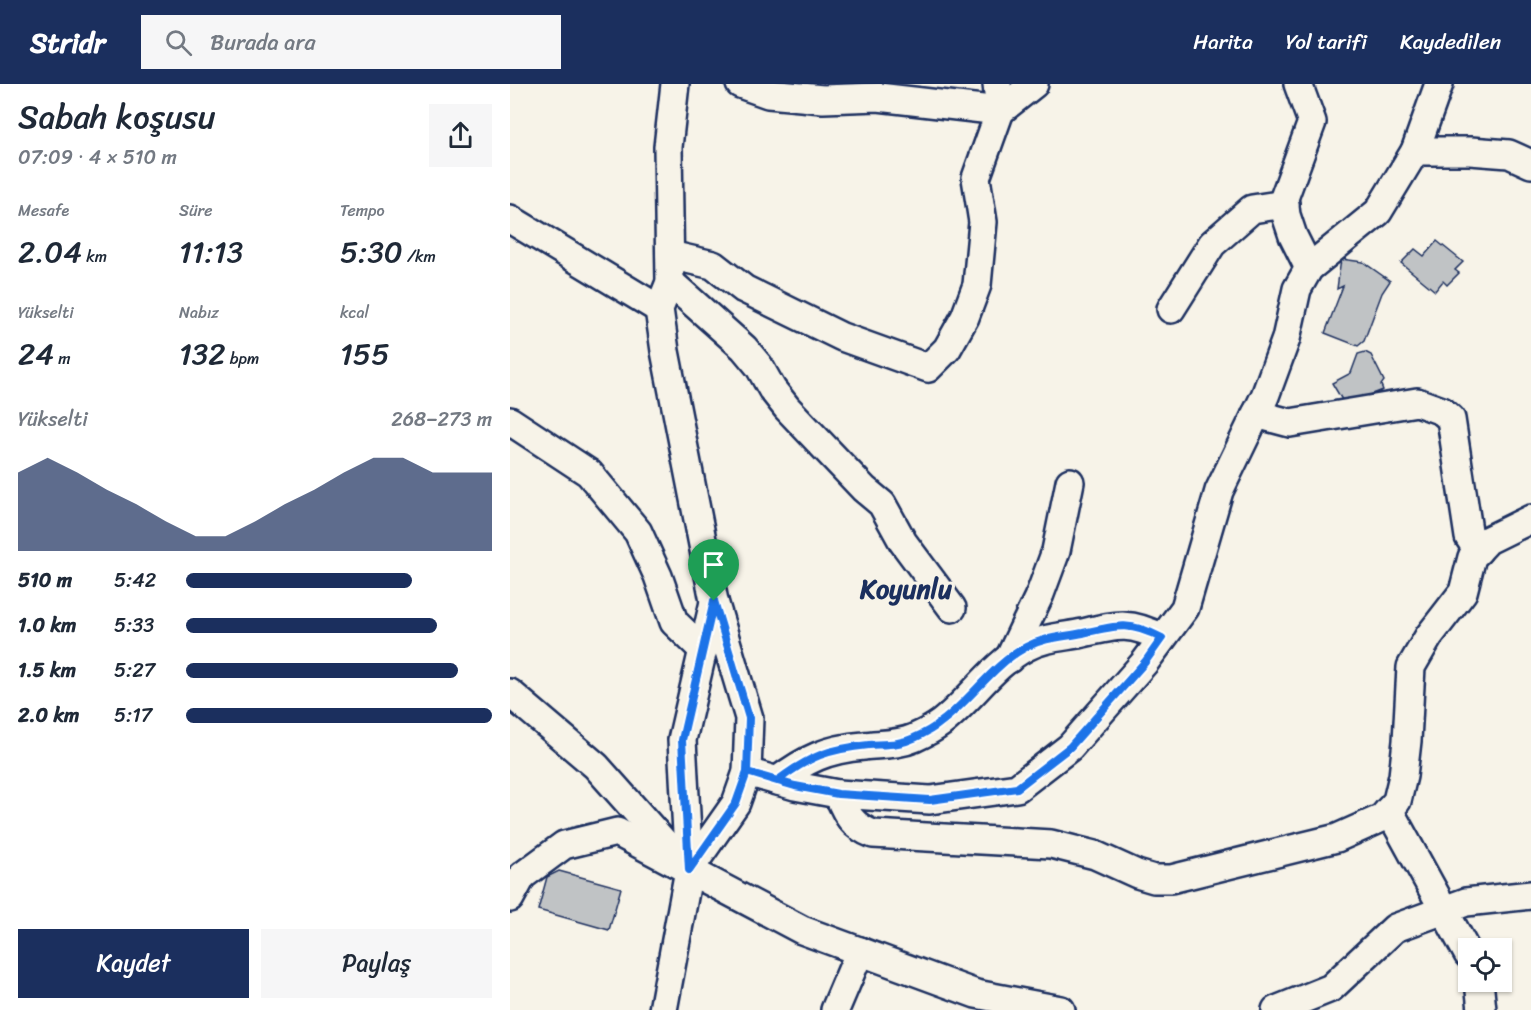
<!DOCTYPE html>
<html lang="tr">
<head>
<meta charset="utf-8">
<style>
	body { margin:0; font-family:Sriracha,sans-serif; background:#f6f6f7; color:#1f2937; height:100vh; display:flex; flex-direction:column; font-size:22px; white-space:nowrap }
	* { box-sizing:border-box; margin:0 }
	p { font-size:20px; color:#747a83 }
	.icon { flex:none; width:33px; height:33px; fill:none; stroke:currentColor; stroke-width:2; stroke-linecap:round; stroke-linejoin:round }
	.map { position:relative; flex:1; overflow:hidden }
	.details { display:flex; flex-direction:column; background:#fff; width:510px }
	.details>* { flex:none }
	.buttons { position:absolute; left:948px; top:854px; display:grid; gap:12px }
	.buttons a { display:grid; place-items:center; width:54px; height:54px; border-radius:0px; background:#fff; box-shadow:0 2px 4px #0004; font-size:30px }
	.pin { position:absolute; display:grid; place-items:center; width:51px; height:51px; color:#fff; margin:-62px -26px; border-radius:50% 50% 50% 0; rotate:-45deg; box-shadow:0 0 6px #0007 }
	.pin .icon { rotate:45deg }
	.round { display:grid; place-items:center; flex:none; width:63px; height:63px; border-radius:0px; background:#f6f6f7 }
	.overview { display:flex; align-items:center; justify-content:space-between; height:102px; padding:0 18px }
	h1 { font-size:33px; font-weight:600; line-height:45px }
	.figures { display:grid; grid-template-columns:repeat(3,1fr); gap:9px; height:102px; padding:6px 18px }
	.figures div { display:grid; align-content:center }
	.figures b { font-size:30px; font-weight:600 }
	.figures small { font-size:16px; font-weight:400 }
	.figures p { font-size:16px }
	.chart { height:168px; padding:12px 18px }
	.chart p { display:flex; justify-content:space-between }
	.chart svg { width:100%; height:108px; margin-top:6px; fill:#1b2f5e; opacity:.7 }
	.primary-button { display:flex; gap:12px; margin-top:auto; padding:12px 18px }
	.primary-button a { flex:1; height:69px; border-radius:0px; background:#1b2f5e; color:#fff; font-size:24px; font-weight:600; line-height:69px; text-align:center }
	.primary-button a+a { background:#f6f6f7; color:#1f2937 }
	ul { padding:0 18px; list-style:none; font-size:20px }
	li { display:grid; grid-template-columns:96px 72px 1fr; align-items:center; height:45px }
	li i { height:15px; border-radius:8px; background:#1b2f5e }
	header { display:flex; align-items:center; gap:36px; box-sizing:border-box; height:84px; padding:0 30px; background:#1b2f5e; color:#fff }
	header strong { font-size:28px }
	nav { display:flex; gap:33px; margin-inline-start:auto; font-size:21px }
	.search { width:420px; height:54px; background:#f6f6f7; display:flex; align-items:center; gap:15px; box-sizing:border-box; padding:0 21px; border-radius:0px; color:#747a83; font-size:22px }
	main { display:flex; flex:1; min-height:0 }
	.map>svg:first-child { display:block }
	.building { fill:#c0c3c5; stroke:#1b2f5e; stroke-width:1.5 }
	.lines { fill:none; stroke-linecap:round; stroke-linejoin:round }
	.minor-casing { stroke:#1b2f5e; stroke-width:32 }
	.minor { stroke:#f7f3e8; stroke-width:27 }
	.route-casing { stroke:#fff; stroke-width:12 }
	.route { stroke:#1a73e8; stroke-width:8 }
	.labels { text-anchor:middle; stroke-width:6; stroke-linejoin:round; paint-order:stroke }
	.quarter-label { font-size:26px; font-weight:bold; fill:#1b2f5e; stroke:#f7f3e8 }
</style>
</head>
<body>
<header>
<strong>Stridr</strong>
<div class="search"><svg class="icon" aria-label="search" viewBox="0 0 24 24"><circle cx="10" cy="10" r="6"/><path d="M15 15l6 6"/></svg>Burada ara</div>
<nav><a>Harita</a><a>Yol tarifi</a><a>Kaydedilen</a></nav>
</header>
<main>
<section class="details">
<div class="overview"><div><h1>Sabah koşusu</h1><p>07:09 · 4 × 510 m</p></div><a class="round"><svg class="icon" aria-label="share" viewBox="0 0 24 24"><path d="M12 15V3M7 8l5-5 5 5M5 13v7h14v-7"/></svg></a></div>
<div class="figures">
<div><p>Mesafe</p><b>2.04<small> km</small></b></div>
<div><p>Süre</p><b>11:13</b></div>
<div><p>Tempo</p><b>5:30<small> /km</small></b></div>
</div>
<div class="figures">
<div><p>Yükselti</p><b>24<small> m</small></b></div>
<div><p>Nabız</p><b>132<small> bpm</small></b></div>
<div><p>kcal</p><b>155</b></div>
</div>
<div class="chart"><p><span>Yükselti</span>268–273 m</p>
<svg viewBox="0 0 160 44" preserveAspectRatio="none"><path d="M0 44V12L10 6L20 12L30 19L40 25L50 32L60 38L70 38L80 32L90 25L100 19L110 12L120 6L130 6L140 12L150 12L160 12V44z"/></svg>
</div>
<ul>
<li><b>510 m</b>5:42<i style="width:74%"></i></li>
<li><b>1.0 km</b>5:33<i style="width:82%"></i></li>
<li><b>1.5 km</b>5:27<i style="width:89%"></i></li>
<li><b>2.0 km</b>5:17<i style="width:100%"></i></li>
</ul>
<div class="primary-button"><a>Kaydet</a><a>Paylaş</a></div>
</section>
<div class="map">
<svg width="1021" height="926" viewBox="0 0 1021 926">
	<rect width="100%" height="100%" fill="#f7f3e8"/>
	<filter id="ink" filterUnits="userSpaceOnUse"><feTurbulence type="fractalNoise" baseFrequency=".0167" numOctaves="2"/><feDisplacementMap in="SourceGraphic" scale="12" xChannelSelector="R" yChannelSelector="G"/><feConvolveMatrix kernelMatrix="1 2 1 2 8 2 1 2 1" color-interpolation-filters="sRGB"/></filter>
	<g filter="url(#ink)">
		<g class="building">
			<path d="M927,157L953,178L945,186L949,189L937,201L933,197L925,207L891,179L905,165L914,172Z"/>
			<path d="M831,175L853,178L880,197L872,209L854,257L848,262L815,249L833,202L827,205Z"/>
			<path d="M855,268L861,271L874,297L871,301L873,306L835,321L822,299L841,289L848,270Z"/>
			<path d="M49,787L111,804L99,846L28,826L37,793Z"/>
		</g>
		<g class="lines">
			<defs>
				<g id="minor">
					<path d="M165,0L158,63L160,198L149,225L155,267L204,517L239,634L237,688L226,719L179,786"/>
					<path d="M230,0L258,10L313,15L368,13L490,27L524,0"/>
					<path d="M788,0L802,38L774,114L776,131L783,152L799,184"/>
					<path d="M905,67H960L999,70L1021,80"/>
					<path d="M0,135L149,225"/>
					<path d="M160,171L203,181L234,205L332,253L418,284L437,265L455,233L467,201L473,138L466,94L490,27L487,0"/>
					<path d="M160,198L234,264L249,282L262,305L277,324L354,405L372,420L393,458L442,524"/>
					<path d="M661,225L702,160L742,125L775,120"/>
					<path d="M746,330L780,339L907,318L932,327L941,335L959,453L968,467"/>
					<path d="M0,337L79,389L128,448L148,492L164,538L193,566"/>
					<path d="M499,575L530,510L546,467L560,398"/>
					<path d="M0,609L86,682L166,772"/>
					<path d="M237,688L285,702L328,710L420,716L507,704L560,663L635,578L675,524L709,407L755,312L776,255L787,205L799,184L868,128L905,67L929,0"/>
					<path d="M267,697C296,675 317,665 354,662C371,660 388,661 404,654C413,650 423,645 431,639C462,615 482,581 516,563C535,553 554,553 573,549C607,541 620,537 652,554"/>
					<path d="M328,710C337,731 341,741 363,750L541,760L585,771L627,790L644,795H661L827,754L872,734L887,717L893,692L897,657L901,583L919,552L953,508L962,473L978,456L1021,435"/>
					<path d="M879,726L958,870"/>
					<path d="M0,814L12,792L54,761L107,748L292,846L466,910L551,926"/>
					<path d="M969,897L972,926"/>
					<path d="M153,926L179,786L172,656L204,518"/>
					<path d="M325,926L350,867"/>
					<path d="M766,926L821,904L885,844L956,818L1021,811"/>
				</g>
			</defs>
			<use href="#minor" class="minor-casing"/>
			<use href="#minor" class="minor"/>
		</g>
	</g>
	<g class="lines" filter="url(#ink)">
		<defs>
			<path id="route" d="M204,517L239,634L237,688L267,697C300,672 318,665 359,661C374,660 390,661 404,654C413,650 423,645 431,638C462,615 482,581 516,563C535,553 554,553 573,549C607,541 620,537 652,554L635,578L560,663L507,704L420,716L328,710L285,702L237,688L226,719L179,786L172,656L204,517"/>
		</defs>
		<use href="#route" class="route-casing"/>
		<use href="#route" class="route"/>
	</g>
	<g class="labels">
		<g class="quarter-label">
			<text x="396" y="514">Koyunlu</text>
		</g>
	</g>
</svg>
<div class="buttons">
<a><svg class="icon" aria-label="locate" viewBox="0 0 24 24"><circle cx="12" cy="12" r="6"/><path d="M12 2v4M12 18v4M2 12h4M18 12h4"/></svg></a>
</div>
<div class="pin" style="left:204px;top:517px;background:#1e9e55"><svg class="icon" aria-label="arrive" viewBox="0 0 24 24"><path d="M6 21V4h12l-3 4 3 4H6"/></svg></div>
</div>
</main>
</body>
</html>
